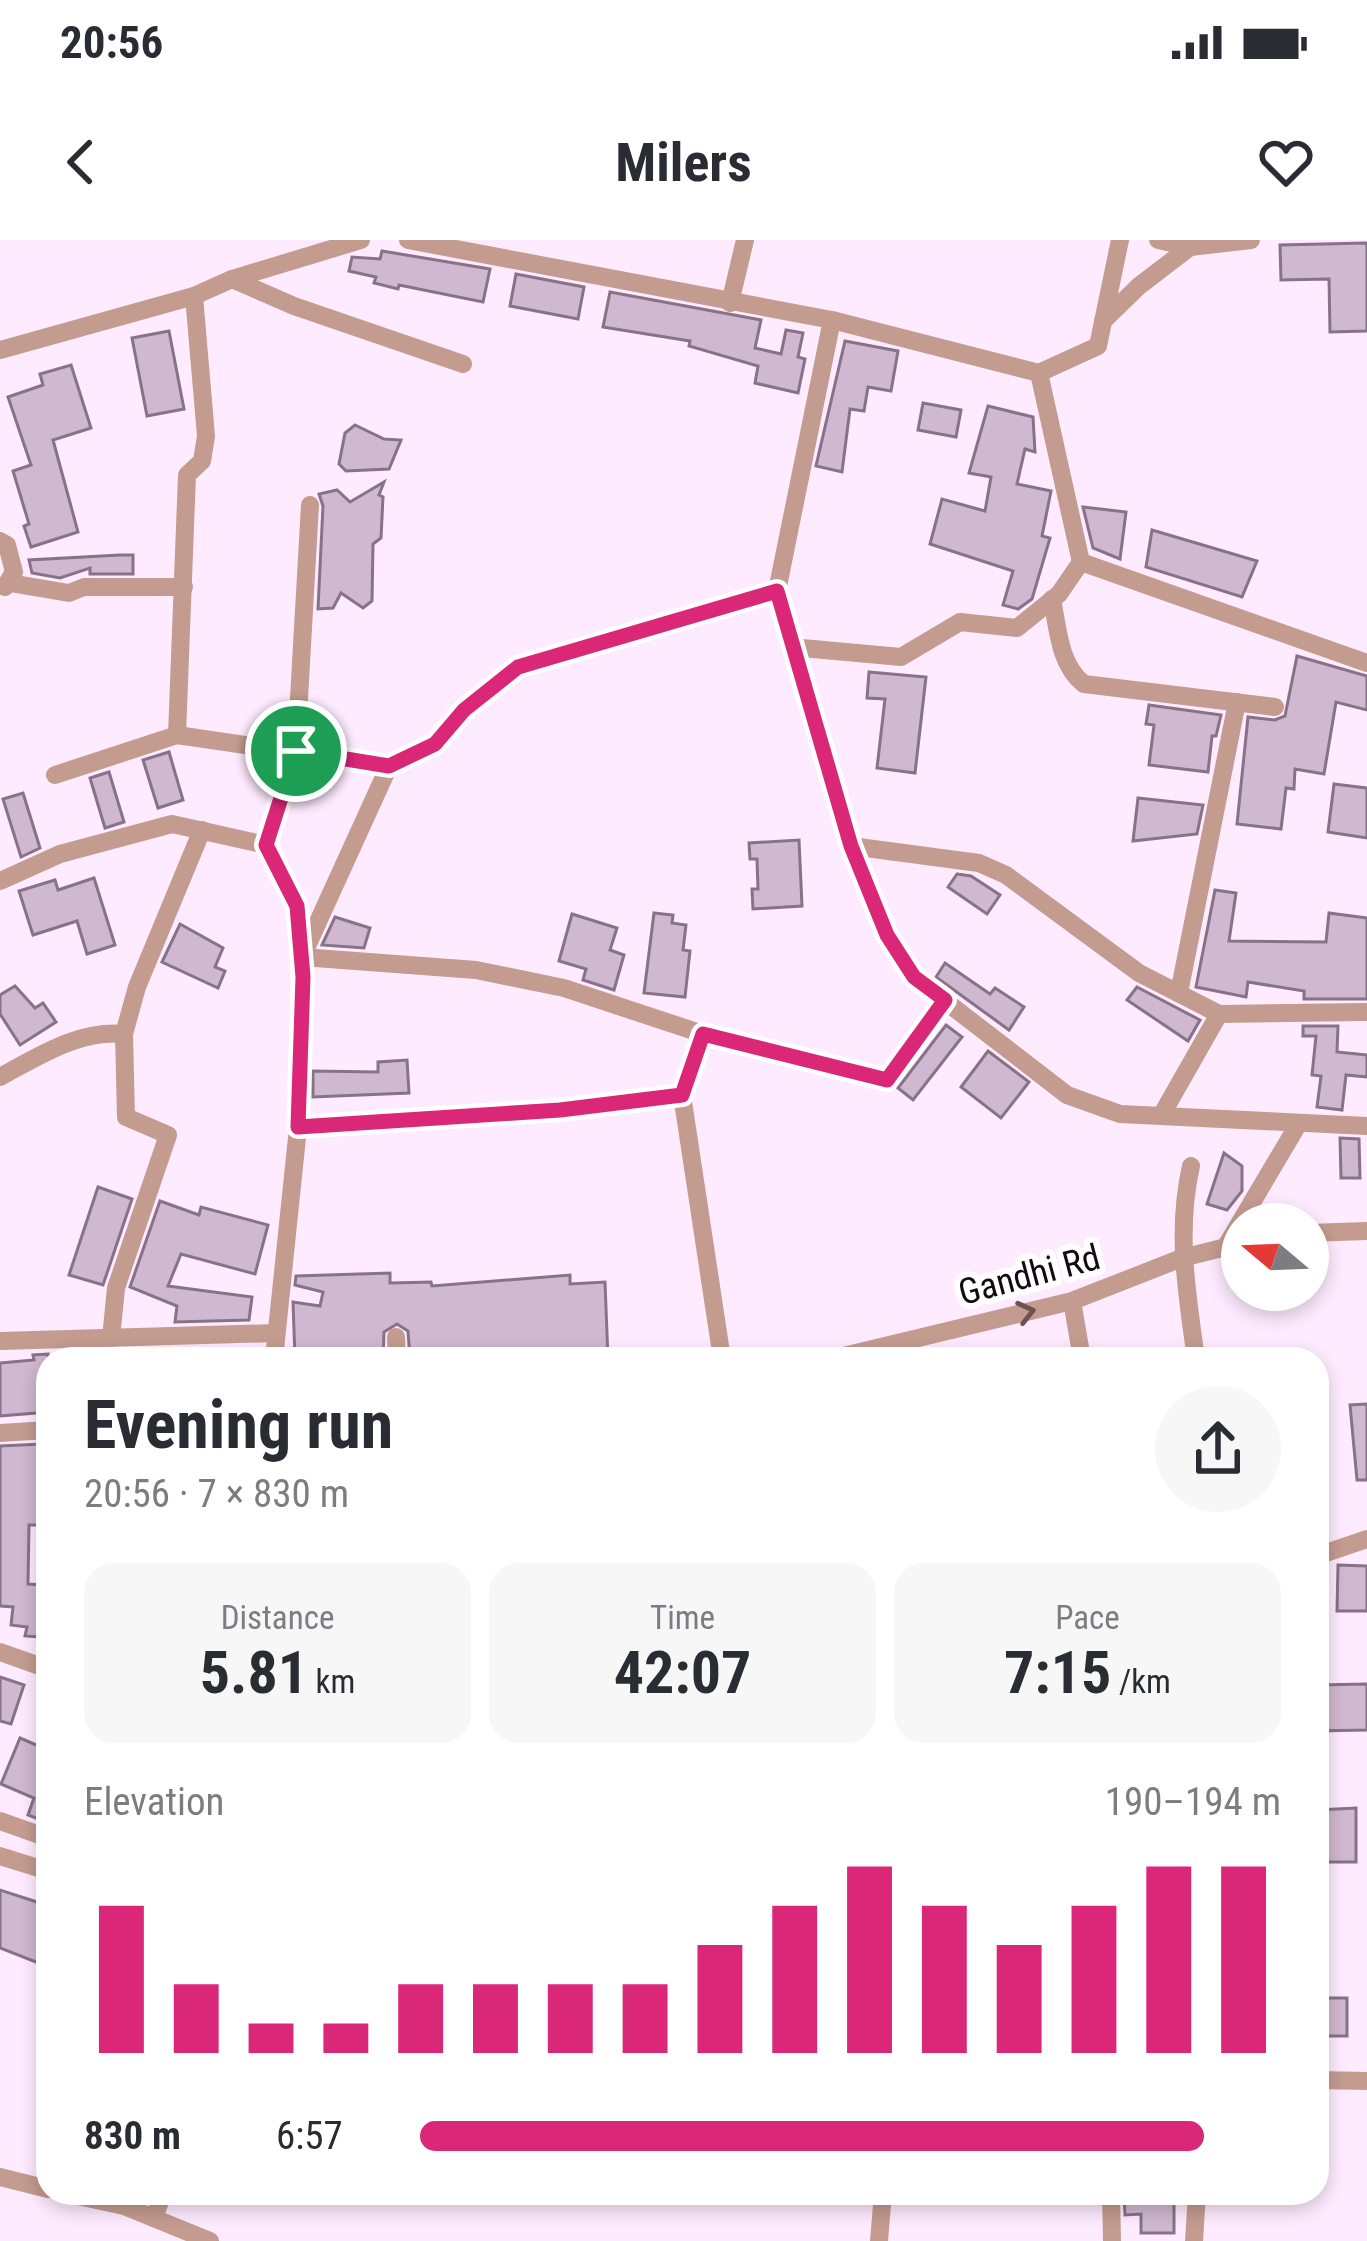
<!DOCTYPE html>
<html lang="en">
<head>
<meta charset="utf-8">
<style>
	body { margin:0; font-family:"Roboto Condensed",sans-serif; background:#f7f7f7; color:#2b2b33; height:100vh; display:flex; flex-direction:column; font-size:45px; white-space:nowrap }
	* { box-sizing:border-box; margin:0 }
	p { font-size:39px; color:#7c7c81 }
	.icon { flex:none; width:66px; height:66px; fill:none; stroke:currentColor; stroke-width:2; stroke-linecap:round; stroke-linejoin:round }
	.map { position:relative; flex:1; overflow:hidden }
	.details { position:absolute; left:36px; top:1107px; width:1293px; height:858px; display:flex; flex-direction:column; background:#fff; border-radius:36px; box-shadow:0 6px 18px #0003 }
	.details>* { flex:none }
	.needle { width:78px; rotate:289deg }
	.buttons { position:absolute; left:1221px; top:963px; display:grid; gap:24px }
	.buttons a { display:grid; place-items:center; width:108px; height:108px; border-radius:50%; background:#fff; box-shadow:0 6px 18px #0003; font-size:60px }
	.pin { position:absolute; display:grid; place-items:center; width:102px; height:102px; color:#fff; margin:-51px; border:6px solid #fff; border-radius:50%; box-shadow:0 3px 12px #0007 }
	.round { display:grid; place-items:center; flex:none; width:126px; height:126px; border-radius:63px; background:#f7f7f7 }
	.headline { display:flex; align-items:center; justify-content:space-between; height:204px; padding:0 48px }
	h1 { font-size:66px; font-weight:700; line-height:90px }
	.figures { display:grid; grid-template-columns:repeat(3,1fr); gap:18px; height:204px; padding:12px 48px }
	.figures div { display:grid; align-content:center; border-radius:30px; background:#f7f7f7; text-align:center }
	.figures b { font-size:60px; font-weight:700 }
	.figures small { font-size:33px; font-weight:400 }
	.figures p { font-size:33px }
	.chart { height:336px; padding:24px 48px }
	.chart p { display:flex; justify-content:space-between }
	.chart svg { width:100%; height:216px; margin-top:12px; stroke:#db2777; stroke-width:6 }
	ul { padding:0 48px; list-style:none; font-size:39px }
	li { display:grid; grid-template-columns:192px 144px 1fr; align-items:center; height:90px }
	li i { height:30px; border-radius:15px; background:#db2777 }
	.status { display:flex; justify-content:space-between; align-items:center; height:84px; padding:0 60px; background:#fff; direction:ltr }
	.status svg { height:33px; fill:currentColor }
	header { display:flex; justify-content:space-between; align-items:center; height:156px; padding:0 48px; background:#fff; font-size:54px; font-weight:700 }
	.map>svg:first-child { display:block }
	.building { fill:#d0b8d0; stroke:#877288; stroke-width:3 }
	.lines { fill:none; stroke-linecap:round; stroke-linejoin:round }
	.minor { stroke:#c49b8f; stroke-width:18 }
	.oneway { stroke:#6c5351 }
	.route-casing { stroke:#fff; stroke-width:24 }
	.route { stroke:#db2777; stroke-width:15 }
	.labels { text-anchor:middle; stroke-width:12; stroke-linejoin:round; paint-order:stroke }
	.street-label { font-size:36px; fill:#130b13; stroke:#fff }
</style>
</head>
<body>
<div class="status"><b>20:56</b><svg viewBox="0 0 49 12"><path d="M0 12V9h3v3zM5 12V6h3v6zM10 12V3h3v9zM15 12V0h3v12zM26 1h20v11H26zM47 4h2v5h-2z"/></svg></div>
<header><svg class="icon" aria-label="back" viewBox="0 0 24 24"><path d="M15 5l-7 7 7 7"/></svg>Milers<svg class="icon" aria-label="heart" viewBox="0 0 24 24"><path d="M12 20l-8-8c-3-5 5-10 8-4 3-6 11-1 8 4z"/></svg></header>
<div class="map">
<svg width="1367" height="2001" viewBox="0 0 1367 2001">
	<rect width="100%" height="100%" fill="#ffebff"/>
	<g class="building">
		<path d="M1367,3V91L1330,92L1329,39L1281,40L1280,5Z"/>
		<path d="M382,11L490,29L483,62L399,45L398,49L374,43L376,37L349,31L352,17L380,19Z"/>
		<path d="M516,34L584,47L578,79L510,66Z"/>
		<path d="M610,52L761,80L755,108L781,114L786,90L803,93L798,117L805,119L798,153L755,143L758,126L689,106L690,101L603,87Z"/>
		<path d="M169,91L184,169L147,176L132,98Z"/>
		<path d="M845,101L898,111L891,151L868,147L864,171L850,169L842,232L816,226Z"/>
		<path d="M71,125L91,188L53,200L78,292L31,307L24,286L29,284L13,231L31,225L8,157L43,145L40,134Z"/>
		<path d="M923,163L961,170L956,197L918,190Z"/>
		<path d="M988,166L1033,177L1035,212L1025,209L1017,244L1051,251L1042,296L1050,298L1032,359L1018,369L1003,365L1013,331L930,304L942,259L985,271L991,237L969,233Z"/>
		<path d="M355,185L384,199L401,200L389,229L346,231L339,224L345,193Z"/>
		<path d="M384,242L379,255L383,257L381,298L373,304L372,361L363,368L341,353L333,368L318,369L323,266L319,254L337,250L350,262Z"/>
		<path d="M1083,267L1126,272L1120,319L1093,308Z"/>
		<path d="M1152,290L1257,321L1242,357L1146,327Z"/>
		<path d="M120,315H133V334H90V328L60,338L32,333L29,320Z"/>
		<path d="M1297,416L1367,436V470L1336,462L1324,534L1295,529L1294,549L1286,548L1281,589L1237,584L1248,477L1275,480L1285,476Z"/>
		<path d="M869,432L926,437L915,533L877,528L885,459L867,458Z"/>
		<path d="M1149,465L1221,475L1216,496H1212L1208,532L1149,525L1154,485L1146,484Z"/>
		<path d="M169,512L183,560L158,568L143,520Z"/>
		<path d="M109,532L124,582L105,588L90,538Z"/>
		<path d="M1334,544L1367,548V598L1328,592Z"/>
		<path d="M23,553L40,608L21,617L3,559Z"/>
		<path d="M1138,558L1203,565L1197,594L1133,601Z"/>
		<path d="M799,600L802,666L753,669L752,649H758L757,619H750L749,603Z"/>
		<path d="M957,634L971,636L1000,655L987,674L948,647Z"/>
		<path d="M94,638L115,705L87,714L77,681L33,695L19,651L55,640L58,650Z"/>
		<path d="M1215,650L1236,653L1229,701L1326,702L1329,673L1367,678V759H1304V751L1248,742L1246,757L1196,747Z"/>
		<path d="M654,673L673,675L672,683L686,685L683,710L690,711L685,757L644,753Z"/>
		<path d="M572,674L617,688L610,710L624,715L614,750L583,740L586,729L559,721Z"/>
		<path d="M335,677L370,688L364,708L322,705Z"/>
		<path d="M180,684L223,708L215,727L225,731L218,748L162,722Z"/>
		<path d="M945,723L990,754L995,748L1024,767L1009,790L936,737Z"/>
		<path d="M15,746L35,768L43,763L56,782L20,805L0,774V755Z"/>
		<path d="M1137,747L1200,780L1188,801L1127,760Z"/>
		<path d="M946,785L962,797L913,860L898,848Z"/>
		<path d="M1303,786H1338L1337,812L1367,815V837L1346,835L1342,870L1317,867L1321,836L1312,835L1316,796H1303Z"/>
		<path d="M988,811L1029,842L1001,878L961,847Z"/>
		<path d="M407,820L409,853L313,857V831L378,832V822Z"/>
		<path d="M1340,898L1359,899L1360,938H1341Z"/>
		<path d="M1224,913L1242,926V951L1227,970L1207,964Z"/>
		<path d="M98,947L132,959L103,1045L69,1035Z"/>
		<path d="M160,961L199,975L201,967L268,985L255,1034L181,1014L168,1046L252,1057L249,1080L175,1082L177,1066L130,1047Z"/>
		<path d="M390,1033V1043L431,1042L432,1046L570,1035V1044L605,1042L608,1119H410L408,1091L397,1084L384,1092L383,1119H295L293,1062L320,1066L323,1052L295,1045L296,1036Z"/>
		<path d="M48,1114V1172L0,1176V1123L34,1120L33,1115Z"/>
		<path d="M1367,1164V1240H1357L1350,1165Z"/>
		<path d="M41,1204L39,1285H29L28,1344L44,1345L39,1397L25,1396L27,1387L11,1385L13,1367L0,1366V1206Z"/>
		<path d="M1338,1325L1367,1326V1371H1337Z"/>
		<path d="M0,1437L24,1445L11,1484L0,1481Z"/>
		<path d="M1367,1444V1490L1317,1491V1445Z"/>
		<path d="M20,1498L48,1510V1583L28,1575L34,1558L1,1544Z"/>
		<path d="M1356,1568V1622H1317V1570Z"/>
		<path d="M43,1644H48V1704L41,1724L0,1708V1650L37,1662Z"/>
		<rect x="1317" y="1758" width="30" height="38"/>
		<path d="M1124,1953H1174V1993H1141V1974L1125,1975Z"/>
	</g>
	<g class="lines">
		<g class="minor">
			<path d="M408,0L832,80L1039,133L1081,322L1367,423"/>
			<path d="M1158,0L1190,7L1251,0"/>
			<path d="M232,39L294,66L463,124"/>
			<path d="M730,63L745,0"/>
			<path d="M832,80L777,351L851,606L887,695L914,737L1067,855L1120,874L1367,886"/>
			<path d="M1103,81L1139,46L1190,7"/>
			<path d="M0,110L194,56L232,39L361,0"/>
			<path d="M1039,133L1098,106L1120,0"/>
			<path d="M0,301L7,305L14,332L5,347"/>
			<path d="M10,343L69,353L84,347H184"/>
			<path d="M1052,359C1058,388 1059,425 1084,444L1275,467"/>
			<path d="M791,407L901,417L960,382L1017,388L1059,354L1081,322"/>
			<path d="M177,495L187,235L202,221L206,196L194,56"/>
			<path d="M389,526L302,717L476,730L564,748L703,794L887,840L945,761"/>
			<path d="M55,535L177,495L389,526L435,504L463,470L518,427L777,351"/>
			<path d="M266,605L296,511L310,265"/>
			<path d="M851,606L979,623L1006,635L1139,733L1219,774"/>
			<path d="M0,641L60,614L172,584L266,605L297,666L303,737L298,888L274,1119"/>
			<path d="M1179,753L1237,462"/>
			<path d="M703,794L682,855L722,1119"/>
			<path d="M0,837C39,816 78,790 124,794"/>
			<path d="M1161,876L1219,774L1365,772"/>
			<path d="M298,888L561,870L682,855"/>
			<path d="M1191,926C1176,992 1187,1053 1196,1119"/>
			<path d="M1308,993L1367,991"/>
			<path d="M1226,1006L1299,883"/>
			<path d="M1072,1061L1082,1119"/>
			<path d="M396,1097L397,1119"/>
			<path d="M111,1098L116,1048L168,895L126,877L124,794L137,747L202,590"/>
			<path d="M0,1101L276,1093"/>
			<path d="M831,1119L1072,1061L1182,1018L1242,1003"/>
			<path d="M0,1193L48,1190"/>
			<path d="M1317,1316L1367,1299"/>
			<path d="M0,1412L48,1429"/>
			<path d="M0,1581L48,1598"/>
			<path d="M0,1616L48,1631"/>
			<path d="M1317,1840L1367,1841"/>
			<path d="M0,1937L48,1949"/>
			<path d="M64,1953L124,1966L210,2001"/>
			<path d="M1111,1953L1112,2001"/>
			<path d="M154,1978L163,1953"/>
			<path d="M879,2001L883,1953"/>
			<path d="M1194,2001L1197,1953"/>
		</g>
	</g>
	<defs><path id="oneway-chevron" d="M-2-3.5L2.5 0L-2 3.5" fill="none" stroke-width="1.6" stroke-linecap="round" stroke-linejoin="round" transform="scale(3)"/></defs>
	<use class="oneway" href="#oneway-chevron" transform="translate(1026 1072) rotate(-14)"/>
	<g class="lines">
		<defs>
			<path id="route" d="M777,351L851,606L887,695L914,737L945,760L887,840L703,794L682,855L560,870L298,887L303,737L297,666L266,605L296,511L389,526L435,504L464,470L518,427Z"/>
		</defs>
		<use href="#route" class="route-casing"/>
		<use href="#route" class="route"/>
	</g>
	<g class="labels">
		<g class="street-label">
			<text transform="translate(1029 1034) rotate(-15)" y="13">Gandhi Rd</text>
		</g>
	</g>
</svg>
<div class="buttons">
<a><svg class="needle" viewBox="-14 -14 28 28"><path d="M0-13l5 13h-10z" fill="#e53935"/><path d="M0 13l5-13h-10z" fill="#7c7c81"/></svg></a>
</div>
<div class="pin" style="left:296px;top:511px;background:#1e9e55"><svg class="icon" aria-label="arrive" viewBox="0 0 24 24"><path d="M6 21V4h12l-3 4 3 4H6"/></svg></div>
<section class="details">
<div class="headline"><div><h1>Evening run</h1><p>20:56 · 7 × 830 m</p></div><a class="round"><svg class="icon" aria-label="share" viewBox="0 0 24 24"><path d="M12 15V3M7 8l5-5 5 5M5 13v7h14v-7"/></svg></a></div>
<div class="figures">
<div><p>Distance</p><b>5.81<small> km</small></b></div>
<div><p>Time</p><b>42:07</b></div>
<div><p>Pace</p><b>7:15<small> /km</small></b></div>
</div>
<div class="chart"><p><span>Elevation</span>190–194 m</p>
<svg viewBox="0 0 160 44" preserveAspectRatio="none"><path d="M5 44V14M15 44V30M25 44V38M35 44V38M45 44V30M55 44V30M65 44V30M75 44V30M85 44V22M95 44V14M105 44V6M115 44V14M125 44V22M135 44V14M145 44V6M155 44V6"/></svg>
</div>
<ul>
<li><b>830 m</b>6:57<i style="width:91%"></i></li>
</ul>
</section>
</div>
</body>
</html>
